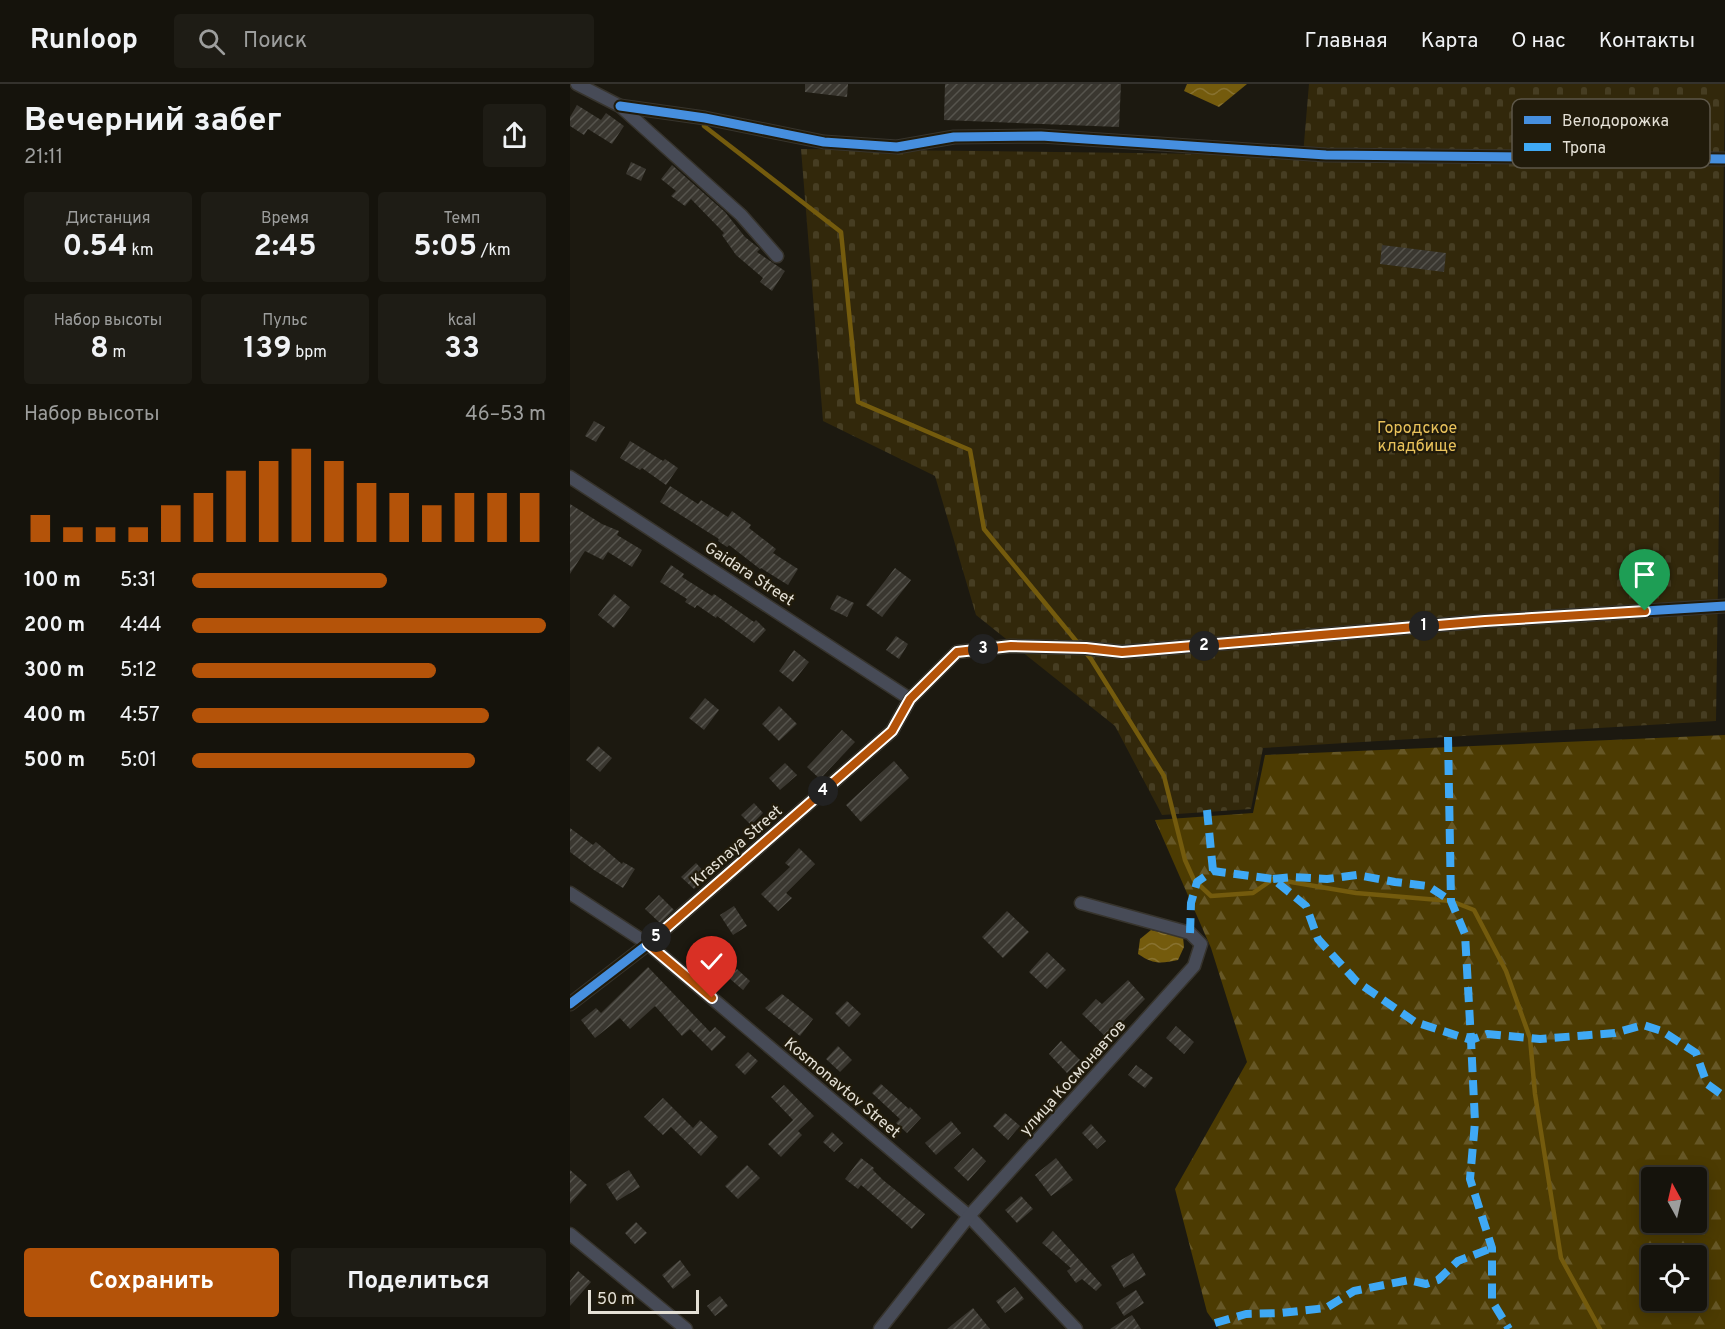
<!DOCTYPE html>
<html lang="ru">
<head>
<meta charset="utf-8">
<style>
	body { margin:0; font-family:Overpass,sans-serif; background:#1e1c15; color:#f1f3f6; height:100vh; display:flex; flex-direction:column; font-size:22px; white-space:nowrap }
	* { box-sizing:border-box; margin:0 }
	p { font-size:20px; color:#9d9e9d }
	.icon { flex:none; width:33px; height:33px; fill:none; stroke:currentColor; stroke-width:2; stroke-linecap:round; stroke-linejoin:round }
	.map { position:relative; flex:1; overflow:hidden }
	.side { display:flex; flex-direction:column; background:#15130c; width:570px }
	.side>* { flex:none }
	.needle { width:39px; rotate:352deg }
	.fabs { position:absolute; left:1071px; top:1083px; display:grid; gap:12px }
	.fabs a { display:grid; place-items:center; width:66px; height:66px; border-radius:6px; background:#15130c; box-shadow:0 3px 15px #0003,0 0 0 2px #34322d; font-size:30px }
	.scale { position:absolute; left:18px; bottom:15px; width:111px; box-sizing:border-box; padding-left:6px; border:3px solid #e4e0d6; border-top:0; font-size:16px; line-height:21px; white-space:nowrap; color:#e4e0d6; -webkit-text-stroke:4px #211b0b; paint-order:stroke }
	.pin { position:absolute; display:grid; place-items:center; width:51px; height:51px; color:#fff; margin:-62px -26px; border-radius:50% 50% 50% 0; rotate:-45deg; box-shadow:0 0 6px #0007 }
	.pin .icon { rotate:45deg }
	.km { position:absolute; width:30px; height:30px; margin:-15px; border-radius:50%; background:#222; color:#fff; font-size:16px; line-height:30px; text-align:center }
	.round { display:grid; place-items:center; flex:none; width:63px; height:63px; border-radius:6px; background:#1e1c15 }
	.summary { display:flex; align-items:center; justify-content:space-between; height:102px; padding:0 24px }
	h1 { font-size:33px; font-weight:700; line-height:45px }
	.stats { display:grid; grid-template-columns:repeat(3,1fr); gap:9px; height:102px; padding:6px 24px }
	.stats div { display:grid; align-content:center; border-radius:6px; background:#1e1c15; text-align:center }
	.stats b { font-size:30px; font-weight:700 }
	.stats small { font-size:16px; font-weight:400 }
	.stats p { font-size:16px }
	.chart { height:168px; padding:12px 24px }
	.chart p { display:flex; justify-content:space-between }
	.chart svg { width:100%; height:108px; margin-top:6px; stroke:#b45309; stroke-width:6 }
	.action { display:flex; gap:12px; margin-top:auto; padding:12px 24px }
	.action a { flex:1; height:69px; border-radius:6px; background:#b45309; color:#fff; font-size:24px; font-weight:700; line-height:69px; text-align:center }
	.action a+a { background:#1e1c15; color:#f1f3f6 }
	ul { padding:0 24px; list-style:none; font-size:20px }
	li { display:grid; grid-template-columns:96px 72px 1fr; align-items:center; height:45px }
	li i { height:15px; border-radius:8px; background:#b45309 }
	header { display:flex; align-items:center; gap:36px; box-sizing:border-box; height:84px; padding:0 30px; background:#15130c; border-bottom:2px solid #34322d }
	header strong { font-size:28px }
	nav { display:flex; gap:33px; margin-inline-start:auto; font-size:21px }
	.search { width:420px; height:54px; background:#1e1c15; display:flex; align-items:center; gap:15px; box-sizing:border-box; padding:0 21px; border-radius:6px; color:#9d9e9d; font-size:22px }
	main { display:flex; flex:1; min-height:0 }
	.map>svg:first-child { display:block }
	.forest { fill:url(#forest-firs); fill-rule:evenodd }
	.cemetery { fill:url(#cemetery-stones) }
	.water { fill:url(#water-waves) }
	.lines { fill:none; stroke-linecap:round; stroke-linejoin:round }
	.stream { stroke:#745b0d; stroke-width:4.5 }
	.building { fill:url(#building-hatch) }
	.street-casing { stroke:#37342d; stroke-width:15 }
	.street { stroke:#474b57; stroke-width:12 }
	.quiet { stroke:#3fa9f5; stroke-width:8; stroke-dasharray:15 8; stroke-linecap:butt }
	.cycleway-casing { stroke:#211b0b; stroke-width:13 }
	.cycleway { stroke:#468fdf; stroke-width:9 }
	.route-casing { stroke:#fff; stroke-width:12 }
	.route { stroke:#b45309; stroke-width:8 }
	.labels { text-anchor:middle; stroke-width:4.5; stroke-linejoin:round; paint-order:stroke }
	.park-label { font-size:16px; fill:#e9c25b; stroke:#211b0b }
	.street-label { font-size:16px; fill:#e4e0d6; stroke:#211b0b }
	.key { fill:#211b0b; stroke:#5c5648; stroke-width:1.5 }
	.key-label { font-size:16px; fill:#e4e0d6 }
</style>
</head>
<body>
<header>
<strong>Runloop</strong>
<div class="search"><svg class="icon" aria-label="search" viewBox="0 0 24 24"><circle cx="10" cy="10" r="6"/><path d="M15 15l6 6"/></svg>Поиск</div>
<nav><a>Главная</a><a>Карта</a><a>О нас</a><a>Контакты</a></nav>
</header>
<main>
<section class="side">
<div class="summary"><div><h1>Вечерний забег</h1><p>21:11</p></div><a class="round"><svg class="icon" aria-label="share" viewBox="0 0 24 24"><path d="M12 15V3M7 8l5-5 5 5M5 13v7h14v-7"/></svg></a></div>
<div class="stats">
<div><p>Дистанция</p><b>0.54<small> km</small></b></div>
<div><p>Время</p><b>2:45</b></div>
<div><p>Темп</p><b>5:05<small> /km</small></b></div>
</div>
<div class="stats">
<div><p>Набор высоты</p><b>8<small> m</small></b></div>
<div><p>Пульс</p><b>139<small> bpm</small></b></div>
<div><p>kcal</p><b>33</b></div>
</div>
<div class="chart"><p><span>Набор высоты</span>46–53 m</p>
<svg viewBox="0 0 160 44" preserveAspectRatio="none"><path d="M5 44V33M15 44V38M25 44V38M35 44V38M45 44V29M55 44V24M65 44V15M75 44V11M85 44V6M95 44V11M105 44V20M115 44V24M125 44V29M135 44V24M145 44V24M155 44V24"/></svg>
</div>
<ul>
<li><b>100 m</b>5:31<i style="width:55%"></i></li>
<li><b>200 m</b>4:44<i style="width:100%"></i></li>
<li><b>300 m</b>5:12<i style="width:69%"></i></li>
<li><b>400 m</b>4:57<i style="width:84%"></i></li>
<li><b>500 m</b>5:01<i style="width:80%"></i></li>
</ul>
<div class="action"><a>Сохранить</a><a>Поделиться</a></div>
</section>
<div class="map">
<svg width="1155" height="1245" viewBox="0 0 1155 1245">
	<defs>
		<pattern id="forest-firs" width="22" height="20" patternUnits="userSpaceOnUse" patternTransform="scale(1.5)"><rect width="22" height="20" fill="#4c3b02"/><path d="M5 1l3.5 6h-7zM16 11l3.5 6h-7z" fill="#665726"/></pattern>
		<pattern id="cemetery-stones" width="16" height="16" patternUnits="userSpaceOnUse" patternTransform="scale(1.5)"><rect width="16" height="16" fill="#32280b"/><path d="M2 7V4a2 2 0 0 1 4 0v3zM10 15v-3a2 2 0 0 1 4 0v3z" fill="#463d22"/></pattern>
		<pattern id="water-waves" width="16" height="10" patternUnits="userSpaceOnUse" patternTransform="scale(1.5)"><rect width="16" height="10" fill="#745b0d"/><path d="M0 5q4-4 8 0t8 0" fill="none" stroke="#887230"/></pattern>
		<pattern id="building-hatch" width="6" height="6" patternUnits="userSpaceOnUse" patternTransform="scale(1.5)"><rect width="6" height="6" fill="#3a3730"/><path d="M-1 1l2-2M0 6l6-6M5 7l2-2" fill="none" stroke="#56544d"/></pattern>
	</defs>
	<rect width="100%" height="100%" fill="#1c1910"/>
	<path class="forest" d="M1155,651V1245H649L637,1228L605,1105L677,978L641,864L585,736L683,729L695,671ZM1082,1094H1126V1138H1082ZM1082,1172H1126V1216H1082Z"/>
	<path class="cemetery" d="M739,0H1155L1146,637L693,664L681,725L592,731L545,642L406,531L365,392L253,337L231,65L733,71Z"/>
	<g class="water">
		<path d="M617,0H677L649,23L614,7Z"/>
		<path d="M581,846L613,853L614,863L608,876C590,880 583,880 568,870L570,855Z"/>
	</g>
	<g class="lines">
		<path class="stream" d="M134,42L271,148L288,318L400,366L414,445L521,575L594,692L615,776L624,796L641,812L683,809L703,795L786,809L881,817L904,826L936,887L960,954L965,1010L991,1174L1030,1245"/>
	</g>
	<g class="building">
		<path d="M235,0H278L277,13L235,8Z"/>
		<path d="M375,0H551L549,43L374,36Z"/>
		<path d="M7,21L31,36L36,29L54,42L42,60L18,45L14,51L0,42V33Z"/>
		<path d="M61,78L76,85L71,97L56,90Z"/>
		<path d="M102,81L155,128L175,153L190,165L187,168L215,187L202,207L190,198L193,194L166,171L152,151L154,149L121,115L115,122L101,112L106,107L91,95Z"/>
		<path d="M812,161L876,169L874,188L810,180Z"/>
		<path d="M24,337L35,343L26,358L15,352Z"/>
		<path d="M60,357L93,377L95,375L108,384L96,401L72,384L70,386L50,374Z"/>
		<path d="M100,402L128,420L131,416L158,433L162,427L181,441L179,444L206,465L203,469L228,485L218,501L191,484L190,485L159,461L157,463L148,457L149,455L90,418Z"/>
		<path d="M0,420L32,440L49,447L47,451L72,466L62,483L38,468L33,476L15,467L0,490Z"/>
		<path d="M101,481L114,490L112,493L142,512L144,510L184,538L186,536L196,546L184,559L147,532L146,534L127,521L125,524L115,518L117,515L90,498Z"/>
		<path d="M325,484L341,496L312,533L296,521Z"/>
		<path d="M44,510L60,523L44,544L28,531Z"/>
		<path d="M267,511L284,519L277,533L260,525Z"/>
		<path d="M326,552L338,560L329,575L316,566Z"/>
		<path d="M224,566L239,578L223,598L209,587Z"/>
		<path d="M135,614L149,626L134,646L119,634Z"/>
		<path d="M209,622L227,640L209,657L192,640Z"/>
		<path d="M272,646L285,658L250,695L237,683Z"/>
		<path d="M28,662L42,674L30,688L16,676Z"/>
		<path d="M324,677L339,694L291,738L276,721Z"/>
		<path d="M215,679L227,691L210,706L199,694Z"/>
		<path d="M184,719L193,729L181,741L171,731Z"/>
		<path d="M0,744L23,761L26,758L52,780L53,778L65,785L53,804L24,786L0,768Z"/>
		<path d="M229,764L245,780L216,809L222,814L208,827L191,810L220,783L215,779Z"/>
		<path d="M126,779L138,792L124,805L111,793Z"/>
		<path d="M89,811L104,826L90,839L75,825Z"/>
		<path d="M164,822L177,842L163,851L150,831Z"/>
		<path d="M437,827L459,848L433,874L412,853Z"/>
		<path d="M134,854L150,869L137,883L121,868Z"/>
		<path d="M477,868L496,886L477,905L459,888Z"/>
		<path d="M78,883L140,948L145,943L156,953L142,967L120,945L112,952L85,922L60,945L50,934L25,954L11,936L26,924L31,929Z"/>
		<path d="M167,885L180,897L173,906L159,894Z"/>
		<path d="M558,896L575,915L537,954L512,930L526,915L532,920Z"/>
		<path d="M212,910L243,935L230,952L195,924Z"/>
		<path d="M277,917L291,930L279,943L265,929Z"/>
		<path d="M606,942L624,958L614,970L596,954Z"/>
		<path d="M491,957L510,976L497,989L479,970Z"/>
		<path d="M268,962L282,976L270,988L256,975Z"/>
		<path d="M178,968L188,977L175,991L165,981Z"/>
		<path d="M566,981L583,994L575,1004L558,991Z"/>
		<path d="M311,1000L339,1025L340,1023L351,1034L337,1049L326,1039L330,1035L302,1009Z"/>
		<path d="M214,1001L244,1032L228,1047L232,1051L211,1073L198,1060L223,1036L201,1013Z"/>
		<path d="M93,1014L123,1044L130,1036L148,1053L131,1072L101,1043L93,1051L74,1033Z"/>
		<path d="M435,1029L450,1042L438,1056L423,1042Z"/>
		<path d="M381,1037L391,1049L366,1071L355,1059Z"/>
		<path d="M521,1040L536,1057L527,1065L512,1049Z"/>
		<path d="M262,1048L273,1059L264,1068L253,1058Z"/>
		<path d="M403,1064L416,1077L398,1097L384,1084Z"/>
		<path d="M291,1074L304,1084L303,1086L313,1096L355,1130L342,1145L291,1101L288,1105L275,1095Z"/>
		<path d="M486,1074L503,1096L481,1112L465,1091Z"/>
		<path d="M177,1081L190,1094L168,1115L155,1102Z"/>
		<path d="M0,1086L17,1101L0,1120Z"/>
		<path d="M59,1086L70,1103L47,1117L36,1100Z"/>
		<path d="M451,1112L463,1125L447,1139L435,1126Z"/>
		<path d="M66,1138L77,1149L65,1160L55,1149Z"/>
		<path d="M483,1147L532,1201L526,1207L512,1195L506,1199L497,1187L501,1184L472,1159Z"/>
		<path d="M563,1169L576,1191L554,1204L541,1182Z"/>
		<path d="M110,1176L121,1191L103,1205L92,1191Z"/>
		<path d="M8,1187L21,1198L0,1222V1197Z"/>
		<path d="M445,1203L454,1215L435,1229L426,1217Z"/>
		<path d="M566,1206L574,1219L554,1232L546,1219Z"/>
		<path d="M150,1212L158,1222L145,1232L137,1222Z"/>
		<path d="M403,1224L420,1245H377Z"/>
		<path d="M562,1231L571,1245H540Z"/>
	</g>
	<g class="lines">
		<defs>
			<g id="street">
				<path d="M7,0L50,22L171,131L207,172"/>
				<path d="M50,22L135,34L254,58L327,63L384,53L471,52L756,71L1155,75"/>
				<path d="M0,393L340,615"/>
				<path d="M0,809L78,860L399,1132L506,1245"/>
				<path d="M0,920L78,860L322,647L340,615L387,568L441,562L515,564L552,568L915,537L1155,522"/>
				<path d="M0,1150L116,1245"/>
				<path d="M310,1245L399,1132L624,882L631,860L620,849L511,819"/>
			</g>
		</defs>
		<use href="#street" class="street-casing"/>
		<use href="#street" class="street"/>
		<g class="quiet">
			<path d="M878,653L881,817L895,850L901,956L917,950L970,955L1045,949L1073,941L1092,947L1126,969L1137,1000L1155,1013"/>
			<path d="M637,726L643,787"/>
			<path d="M703,795L722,793L757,795L787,791L825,798L858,802L881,817"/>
			<path d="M620,849L621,819L627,798L643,787L703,795L736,822L748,855L786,897L845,938L901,956L905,1038L900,1095L922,1164V1217L939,1245"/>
			<path d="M645,1239L676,1230L711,1229L756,1224L784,1207L839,1196L856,1200L868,1196L888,1177L922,1164"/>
		</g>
		<defs>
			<g id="cycleway">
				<path d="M50,22L135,34L254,58L327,63L384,53L471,52L756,71L1155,75"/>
				<path d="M0,920L78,860L322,647L340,615L387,568L441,562L515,564L552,568L915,537L1155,522"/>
			</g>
		</defs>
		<use href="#cycleway" class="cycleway-casing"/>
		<use href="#cycleway" class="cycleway"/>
	</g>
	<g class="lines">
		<defs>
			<path id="route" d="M142,914L78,860L322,647L340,615L387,568L441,562L516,564L552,568L915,537L1075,527"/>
		</defs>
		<use href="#route" class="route-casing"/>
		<use href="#route" class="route"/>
	</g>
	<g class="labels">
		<g class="park-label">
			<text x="847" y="349">Городское<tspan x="847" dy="18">кладбище</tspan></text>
		</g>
		<g class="street-label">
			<text transform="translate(180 489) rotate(33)" y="6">Gaidara Street</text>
			<text transform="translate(166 761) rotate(-41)" y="6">Krasnaya Street</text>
			<text transform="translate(502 993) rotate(-48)" y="6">улица Космонавтов</text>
			<text transform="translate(273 1003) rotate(40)" y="6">Kosmonavtov Street</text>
		</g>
	</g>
	<rect x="942" y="15" width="198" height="69" rx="9" class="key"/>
	<rect x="954" y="32" width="27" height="8" fill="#468fdf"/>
	<rect x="954" y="59" width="27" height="8" fill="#3fa9f5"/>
	<g class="key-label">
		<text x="992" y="42">Велодорожка</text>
		<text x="992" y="69">Тропа</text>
	</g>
</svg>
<div class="fabs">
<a><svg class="needle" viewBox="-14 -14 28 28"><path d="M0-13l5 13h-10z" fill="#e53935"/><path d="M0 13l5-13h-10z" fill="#9d9e9d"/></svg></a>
<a><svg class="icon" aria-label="locate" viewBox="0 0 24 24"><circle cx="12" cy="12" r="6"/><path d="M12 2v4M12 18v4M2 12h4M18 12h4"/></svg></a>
</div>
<div class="scale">50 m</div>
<div class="pin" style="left:1075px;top:527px;background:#1e9e55"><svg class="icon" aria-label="arrive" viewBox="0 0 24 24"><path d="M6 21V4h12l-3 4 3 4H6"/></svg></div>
<div class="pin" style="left:142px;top:914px;background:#d93025"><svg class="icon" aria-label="check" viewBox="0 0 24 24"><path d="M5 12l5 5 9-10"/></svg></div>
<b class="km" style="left:854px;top:542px">1</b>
<b class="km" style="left:634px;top:562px">2</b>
<b class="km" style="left:413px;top:565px">3</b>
<b class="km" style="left:253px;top:707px">4</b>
<b class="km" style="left:86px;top:853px">5</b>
</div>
</main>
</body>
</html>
